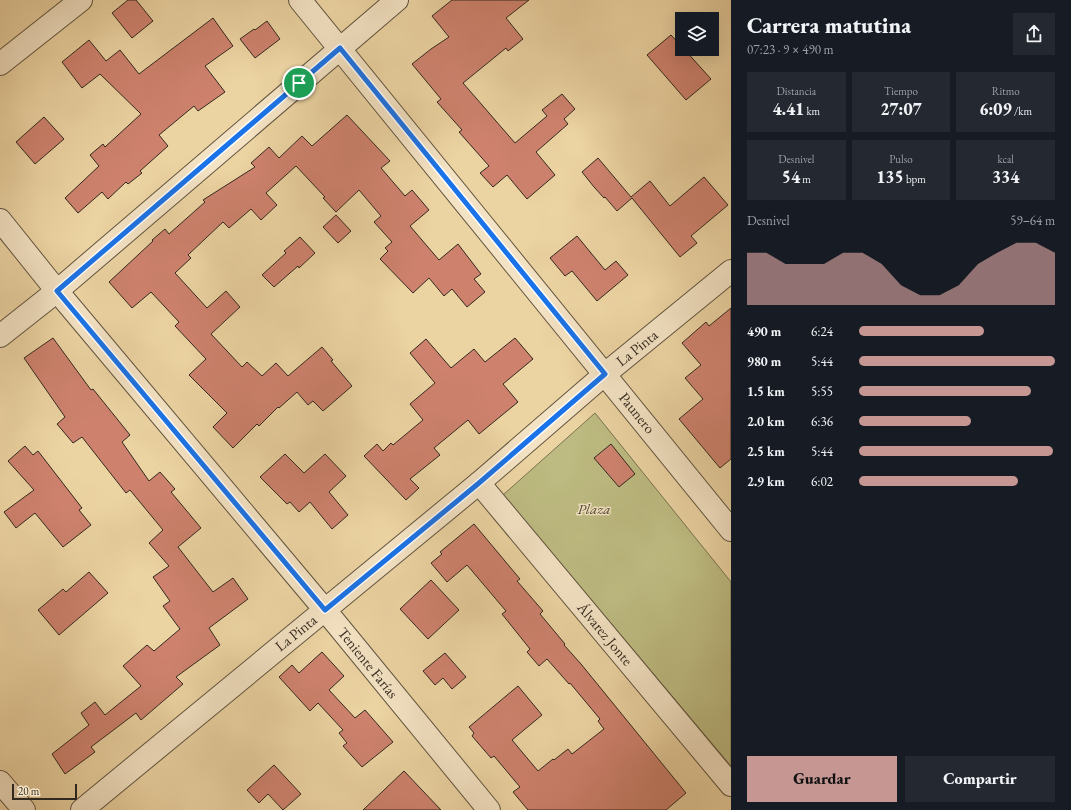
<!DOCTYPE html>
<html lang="es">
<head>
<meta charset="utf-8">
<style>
	body { margin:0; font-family:"EB Garamond",serif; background:#242831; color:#f1f3f6; height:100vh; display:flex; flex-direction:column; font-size:15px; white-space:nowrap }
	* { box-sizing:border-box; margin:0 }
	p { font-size:13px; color:#9ea1a6 }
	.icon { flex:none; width:22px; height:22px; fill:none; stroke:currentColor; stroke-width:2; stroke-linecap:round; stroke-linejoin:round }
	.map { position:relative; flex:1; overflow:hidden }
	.side { display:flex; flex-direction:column; background:#171b24; width:340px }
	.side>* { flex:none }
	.tools { position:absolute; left:675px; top:12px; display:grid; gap:8px }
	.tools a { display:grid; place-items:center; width:44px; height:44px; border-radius:0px; background:#171b24; box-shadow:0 4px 16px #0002; font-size:20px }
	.scale { position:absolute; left:12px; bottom:10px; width:65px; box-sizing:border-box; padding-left:4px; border:2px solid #32291e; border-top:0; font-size:11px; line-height:14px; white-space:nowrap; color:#32291e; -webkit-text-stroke:3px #f3e2c3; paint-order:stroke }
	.pin { position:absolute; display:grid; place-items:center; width:34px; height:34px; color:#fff; margin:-17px; border:2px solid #fff; border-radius:50%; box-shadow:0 1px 4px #0007 }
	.round { display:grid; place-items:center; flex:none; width:42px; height:42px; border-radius:0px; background:#242831 }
	.headline { display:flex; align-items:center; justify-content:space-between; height:68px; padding:0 16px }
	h1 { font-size:22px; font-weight:800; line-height:30px }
	.stats { display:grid; grid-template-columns:repeat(3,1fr); gap:6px; height:68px; padding:4px 16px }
	.stats div { display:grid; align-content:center; border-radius:0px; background:#242831; text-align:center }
	.stats b { font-size:17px; font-weight:800 }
	.stats small { font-size:11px; font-weight:400 }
	.stats p { font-size:11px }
	.chart { height:112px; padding:8px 16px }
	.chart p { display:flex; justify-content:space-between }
	.chart svg { width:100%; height:72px; margin-top:4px; fill:#c59692; opacity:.7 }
	.button { display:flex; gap:8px; margin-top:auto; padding:8px 16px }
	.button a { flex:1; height:46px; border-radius:0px; background:#c59692; color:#111; font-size:16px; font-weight:800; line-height:46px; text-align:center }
	.button a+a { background:#242831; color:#f1f3f6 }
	ul { padding:0 16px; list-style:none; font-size:13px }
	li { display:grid; grid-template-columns:64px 48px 1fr; align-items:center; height:30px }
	li i { height:10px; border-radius:5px; background:#c59692 }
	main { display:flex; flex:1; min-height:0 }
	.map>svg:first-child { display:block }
	.green { fill:#bdbb81; stroke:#787250 }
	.building { fill:#ce826e; stroke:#32291e }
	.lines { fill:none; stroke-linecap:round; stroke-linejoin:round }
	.street-casing { stroke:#60543f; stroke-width:24 }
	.street { stroke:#f3e2c3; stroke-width:22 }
	.route-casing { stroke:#fff; stroke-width:8 }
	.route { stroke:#1a73e8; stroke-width:5 }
	.labels { text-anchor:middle; stroke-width:3; stroke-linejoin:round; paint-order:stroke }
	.street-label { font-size:15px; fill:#32291e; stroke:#f3e2c3 }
	.park-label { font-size:15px; font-style:italic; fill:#554e37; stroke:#f3e2c3 }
</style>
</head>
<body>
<main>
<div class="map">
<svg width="731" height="810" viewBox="0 0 731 810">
	<rect width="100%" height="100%" fill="#ecd3a2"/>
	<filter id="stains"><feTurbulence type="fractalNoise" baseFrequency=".005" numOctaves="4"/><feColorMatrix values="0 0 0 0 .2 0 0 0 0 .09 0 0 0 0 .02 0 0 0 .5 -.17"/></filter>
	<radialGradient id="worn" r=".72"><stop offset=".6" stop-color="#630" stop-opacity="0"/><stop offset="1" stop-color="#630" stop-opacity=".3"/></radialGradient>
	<path class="green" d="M595,413L731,582V766L503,495Z"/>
	<g class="building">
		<path d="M128,0H136L153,21L132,38L112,13Z"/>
		<path d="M452,0H529L506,18L523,39L508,51L506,48L463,83L515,143L547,116L542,110L562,94L575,109L564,119L568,124L536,152L555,175L527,199L507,175L493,187L480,173L489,166L459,132L462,130L437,102L441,99L412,64L431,49L449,37L432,16Z"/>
		<path d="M213,18L233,46L205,66L225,92L198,111L194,106L159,135L168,146L140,171L142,173L128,184L126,182L108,199L102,192L78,213L65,198L99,166L90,155L103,144L105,147L141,114L100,74L82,88L62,62L89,40L106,61L120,50L139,74Z"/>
		<path d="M267,21L280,39L255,58L240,39L254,29L255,30Z"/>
		<path d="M671,35L682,47V49H684L711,79L686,100L647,55Z"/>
		<path d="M347,115L390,161L381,168L405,196L412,190L429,210L410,226L439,260L458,244L481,274L474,279L485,292L467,307L452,289L444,296L429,278L413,293L380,259L388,251L385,248L392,242L374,222L381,216L359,190L336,212L323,198L325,197L296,166L266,193L277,205L261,220L251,209L229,228L223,222L188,255L191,258L175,273L207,308L226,291L240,307L211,334L242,367L247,362L262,376L276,363L288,376L322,347L333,360L331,361L352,386L323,411L313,401L308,405L297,392L279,408L278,407L259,426L257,424L233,448L213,427L227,413L189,375L206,359L175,326L179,322L151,292L132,308L109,282L153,241L152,240L165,229L169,234L205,202L203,200L255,167L251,163L269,147L279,158L302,136L312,146Z"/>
		<path d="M44,117L64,139L35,164L16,142Z"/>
		<path d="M598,158L631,197L650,181L670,206L704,177L728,205L691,236L697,243L680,257L632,198L617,211L605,197L604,198L594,187L582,172Z"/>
		<path d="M336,215L351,231L338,243L323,227Z"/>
		<path d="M577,236L605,270L616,261L628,275L597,301L572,271L565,276L550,258Z"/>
		<path d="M300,237L315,253L299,268L298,266L274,287L262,275L286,253L284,251Z"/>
		<path d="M731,308V459L720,468L679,419L703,399L685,378L701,365L682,343L706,322L709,326Z"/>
		<path d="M53,338L91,390L93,389L130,435L122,442L149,481L160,472L175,489L171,492L201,528L178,547L213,592L233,578L248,599L209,628L220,645L176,677L183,684L141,720L136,713L91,747L95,752L65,774L52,754L89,725L81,713L95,702L105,715L141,686L123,666L147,645L154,651L180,629L163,606L170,601L153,577L169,566L149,543L163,530L130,490L126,493L82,437L73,443L57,424L65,417L24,358Z"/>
		<path d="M515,338L533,359L503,384L518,402L479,434L468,420L434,448L440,455L410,479L419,488L406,500L364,456L377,444L383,451L391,443L393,445L423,420L410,404L435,383L410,353L426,339L451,368L474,349L485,362Z"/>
		<path d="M611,444L635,474L619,487L594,458Z"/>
		<path d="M25,446L33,455L38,451L82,508L79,510L91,525L63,547L35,513L16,528L4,512L34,490L8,461Z"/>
		<path d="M285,454L304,473L325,454L346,476L329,492L348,515L332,529L310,502L299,512L290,502L287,504L260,477Z"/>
		<path d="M474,524L520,579L517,581L543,611L540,614L565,644L564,645L581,664L686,793L666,810H528L513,792L520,787L494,756L491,758L472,736L474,733L469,727L518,686L542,715L512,740L538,771L553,759L554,760L568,749L572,754L604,729L598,721L600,719L570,683L569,684L547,659L539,666L527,652L530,649L502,614L506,611L467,565L447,582L431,563L442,554L440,552Z"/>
		<path d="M89,572L108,593L59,635L38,610L63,589L66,592Z"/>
		<path d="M431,580L459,610L428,639L400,609Z"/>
		<path d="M322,652L344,676L329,690L355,718L365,710L393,742L362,767L343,746L347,743L339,733L343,730L318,703L310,711L279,677L292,665L299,673Z"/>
		<path d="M445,653L466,677L452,689L443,678L435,685L423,671Z"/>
		<path d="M274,765L301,794L283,810L268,794L259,803L247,790Z"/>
		<path d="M404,771L441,810H363Z"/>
	</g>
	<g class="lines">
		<defs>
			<g id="street">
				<path d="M300,0L731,530"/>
				<path d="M0,64L81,0"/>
				<path d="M0,220L57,291L325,610L489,810"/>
				<path d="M0,336L57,291L397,0"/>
				<path d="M479,483L731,785"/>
				<path d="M0,782L24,810"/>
				<path d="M82,810L479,483L605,374L731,271"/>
			</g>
		</defs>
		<use href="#street" class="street-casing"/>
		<use href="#street" class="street"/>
	</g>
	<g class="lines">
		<defs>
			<path id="route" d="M340,48L605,374L479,483L325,610L57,291Z"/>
		</defs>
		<use href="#route" class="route-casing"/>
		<use href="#route" class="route"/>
	</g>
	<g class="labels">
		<g class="street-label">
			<text transform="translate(637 348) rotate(-39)" y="5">La Pinta</text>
			<text transform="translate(637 413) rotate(51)" y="5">Paunero</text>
			<text transform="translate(296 633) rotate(-39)" y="5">La Pinta</text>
			<text transform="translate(605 634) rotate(50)" y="5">Álvarez Jonte</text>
			<text transform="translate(368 663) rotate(51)" y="5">Teniente Farías</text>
		</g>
		<g class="park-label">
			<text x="594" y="514">Plaza</text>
		</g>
	</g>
	<rect width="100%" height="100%" filter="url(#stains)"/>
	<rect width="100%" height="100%" fill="url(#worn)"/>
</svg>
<div class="tools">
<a><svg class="icon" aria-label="layers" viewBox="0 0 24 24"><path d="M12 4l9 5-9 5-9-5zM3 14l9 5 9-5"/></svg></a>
</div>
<div class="scale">20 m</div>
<div class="pin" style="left:299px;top:83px;background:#1e9e55"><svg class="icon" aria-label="arrive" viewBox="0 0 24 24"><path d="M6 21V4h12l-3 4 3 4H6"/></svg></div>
</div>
<section class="side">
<div class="headline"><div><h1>Carrera matutina</h1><p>07:23 · 9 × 490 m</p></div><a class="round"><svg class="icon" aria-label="share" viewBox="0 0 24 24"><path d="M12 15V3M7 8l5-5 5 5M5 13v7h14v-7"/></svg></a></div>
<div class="stats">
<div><p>Distancia</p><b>4.41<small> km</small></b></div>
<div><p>Tiempo</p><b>27:07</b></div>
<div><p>Ritmo</p><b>6:09<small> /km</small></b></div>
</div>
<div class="stats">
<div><p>Desnivel</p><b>54<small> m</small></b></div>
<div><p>Pulso</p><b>135<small> bpm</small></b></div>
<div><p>kcal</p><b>334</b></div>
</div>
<div class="chart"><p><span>Desnivel</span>59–64 m</p>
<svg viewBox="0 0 160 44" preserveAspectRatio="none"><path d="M0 44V12L10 12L20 19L30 19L40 19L50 12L60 12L70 19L80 32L90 38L100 38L110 32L120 19L130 12L140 6L150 6L160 12V44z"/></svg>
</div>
<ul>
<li><b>490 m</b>6:24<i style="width:64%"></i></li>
<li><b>980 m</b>5:44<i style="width:100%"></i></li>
<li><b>1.5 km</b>5:55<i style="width:88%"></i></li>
<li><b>2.0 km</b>6:36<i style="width:57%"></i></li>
<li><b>2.5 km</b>5:44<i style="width:99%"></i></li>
<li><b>2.9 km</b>6:02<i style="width:81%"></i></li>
</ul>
<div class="button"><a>Guardar</a><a>Compartir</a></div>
</section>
</main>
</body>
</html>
